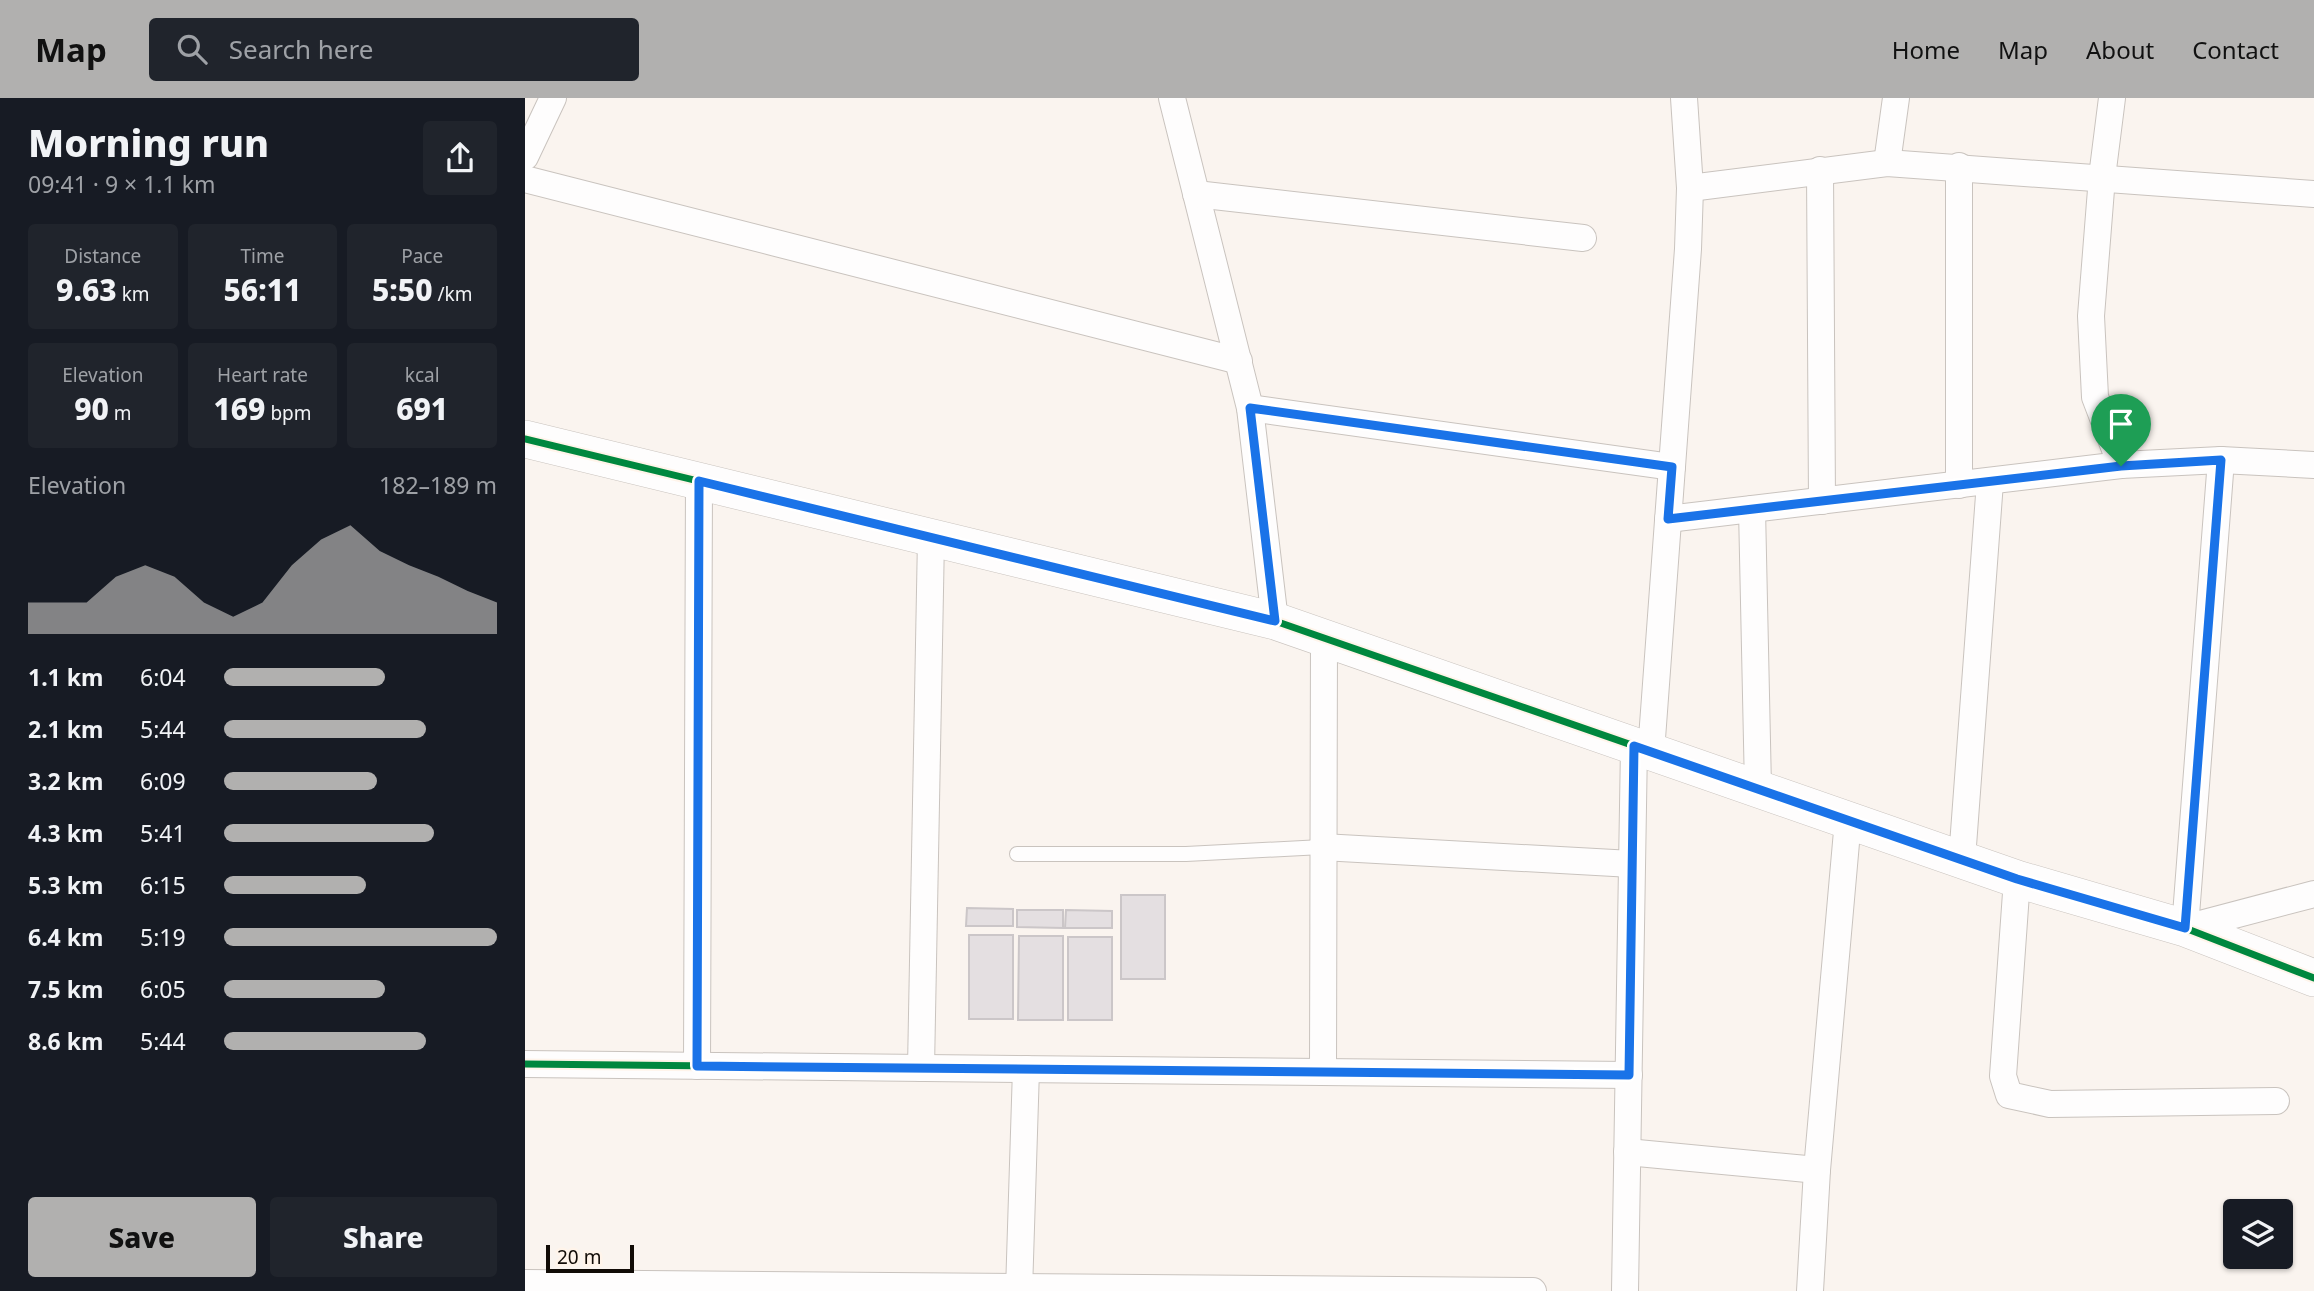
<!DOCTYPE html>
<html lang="en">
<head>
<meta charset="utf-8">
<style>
	body { margin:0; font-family:"Noto Sans",sans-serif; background:#20242c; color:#f1f3f6; height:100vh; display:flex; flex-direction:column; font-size:26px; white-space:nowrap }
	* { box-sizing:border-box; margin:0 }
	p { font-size:23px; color:#9ea1a6 }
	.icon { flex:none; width:38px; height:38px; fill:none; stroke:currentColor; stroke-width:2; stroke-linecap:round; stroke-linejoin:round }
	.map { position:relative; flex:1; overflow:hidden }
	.sheet { display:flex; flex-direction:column; background:#171b24; width:525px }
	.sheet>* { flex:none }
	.buttons { position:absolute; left:1698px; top:1101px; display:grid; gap:14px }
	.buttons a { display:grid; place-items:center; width:70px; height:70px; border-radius:7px; background:#171b24; box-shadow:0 2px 5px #0004; font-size:35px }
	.scale { position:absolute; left:21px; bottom:18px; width:88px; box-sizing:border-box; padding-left:7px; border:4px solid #110b06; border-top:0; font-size:19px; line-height:24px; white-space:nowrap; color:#110b06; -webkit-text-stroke:5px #fff4ea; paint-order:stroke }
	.pin { position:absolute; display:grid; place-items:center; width:60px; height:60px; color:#fff; margin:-72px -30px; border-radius:50% 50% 50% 0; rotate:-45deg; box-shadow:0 0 7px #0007 }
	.pin .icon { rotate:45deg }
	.round { display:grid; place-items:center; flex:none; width:74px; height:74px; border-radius:7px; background:#20242c }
	.headline { display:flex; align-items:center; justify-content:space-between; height:119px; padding:0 28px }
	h1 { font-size:38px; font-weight:800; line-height:52px }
	.figures { display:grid; grid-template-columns:repeat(3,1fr); gap:10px; height:119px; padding:7px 28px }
	.figures div { display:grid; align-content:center; border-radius:7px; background:#20242c; text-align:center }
	.figures b { font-size:30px; font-weight:800 }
	.figures small { font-size:19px; font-weight:400 }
	.figures p { font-size:19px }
	.chart { height:196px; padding:14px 28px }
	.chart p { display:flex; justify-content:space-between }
	.chart svg { width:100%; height:126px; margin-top:7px; fill:#b1b0af; opacity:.7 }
	.primary-button { display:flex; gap:14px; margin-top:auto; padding:14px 28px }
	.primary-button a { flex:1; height:80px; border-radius:7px; background:#b1b0af; color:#111; font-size:28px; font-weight:800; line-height:80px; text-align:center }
	.primary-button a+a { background:#20242c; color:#f1f3f6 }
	ul { padding:0 28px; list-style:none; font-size:23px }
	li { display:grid; grid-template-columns:112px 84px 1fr; align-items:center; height:52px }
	li i { height:18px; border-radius:9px; background:#b1b0af }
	header { display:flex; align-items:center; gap:42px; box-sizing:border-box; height:98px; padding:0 35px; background:#b1b0af; color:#111 }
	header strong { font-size:33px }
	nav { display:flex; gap:38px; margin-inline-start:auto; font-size:24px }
	.search { width:490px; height:63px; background:#20242c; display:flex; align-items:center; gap:18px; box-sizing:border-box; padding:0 24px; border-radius:7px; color:#9ea1a6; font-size:26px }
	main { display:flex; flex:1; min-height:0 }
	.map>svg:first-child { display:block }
	.building { fill:#e4dfe1; stroke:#cbc6c8; stroke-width:2 }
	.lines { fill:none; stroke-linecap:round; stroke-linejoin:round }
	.lane-casing { stroke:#c9c3be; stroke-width:16 }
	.street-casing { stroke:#c9c3be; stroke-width:28 }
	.secondary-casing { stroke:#c9c3be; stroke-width:38 }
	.lane { stroke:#fefdfd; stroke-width:14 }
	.street { stroke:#fefdfd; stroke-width:26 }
	.secondary { stroke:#fefdfd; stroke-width:37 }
	.cycleway-casing { stroke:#fff4ea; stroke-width:11 }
	.cycleway { stroke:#00873e; stroke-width:7 }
	.route-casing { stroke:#fff; stroke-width:14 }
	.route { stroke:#1a73e8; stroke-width:9 }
</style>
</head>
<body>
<header>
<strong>Map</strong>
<div class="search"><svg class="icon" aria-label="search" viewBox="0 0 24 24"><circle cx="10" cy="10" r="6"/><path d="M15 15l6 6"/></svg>Search here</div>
<nav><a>Home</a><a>Map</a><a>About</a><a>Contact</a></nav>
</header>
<main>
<section class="sheet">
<div class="headline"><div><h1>Morning run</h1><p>09:41 · 9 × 1.1 km</p></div><a class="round"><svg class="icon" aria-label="share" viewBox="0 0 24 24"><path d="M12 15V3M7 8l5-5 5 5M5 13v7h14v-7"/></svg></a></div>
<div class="figures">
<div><p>Distance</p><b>9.63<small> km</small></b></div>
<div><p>Time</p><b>56:11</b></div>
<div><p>Pace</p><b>5:50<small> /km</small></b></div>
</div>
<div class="figures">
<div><p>Elevation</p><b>90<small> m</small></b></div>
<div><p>Heart rate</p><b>169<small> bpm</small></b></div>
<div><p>kcal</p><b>691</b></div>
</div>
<div class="chart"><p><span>Elevation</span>182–189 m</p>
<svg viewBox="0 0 160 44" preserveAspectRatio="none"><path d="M0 44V33L10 33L20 33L30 24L40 20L50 24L60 33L70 38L80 33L90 20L100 11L110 6L120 15L130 20L140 24L150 29L160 33V44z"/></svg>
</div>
<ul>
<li><b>1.1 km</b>6:04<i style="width:59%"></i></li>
<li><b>2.1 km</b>5:44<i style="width:74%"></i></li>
<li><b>3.2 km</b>6:09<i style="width:56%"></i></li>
<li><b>4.3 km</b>5:41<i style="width:77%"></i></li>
<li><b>5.3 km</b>6:15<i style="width:52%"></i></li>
<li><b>6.4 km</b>5:19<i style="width:100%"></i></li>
<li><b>7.5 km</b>6:05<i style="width:59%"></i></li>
<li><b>8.6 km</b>5:44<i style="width:74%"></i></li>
</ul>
<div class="primary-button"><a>Save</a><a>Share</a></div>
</section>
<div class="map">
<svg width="1789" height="1193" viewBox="0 0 1789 1193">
	<rect width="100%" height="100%" fill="#faf4ef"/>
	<g class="building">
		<rect x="596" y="797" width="44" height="84"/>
		<path d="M442,810L488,811V828H441Z"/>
		<path d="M492,812H538V830L492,829Z"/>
		<path d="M541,812L587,813V830H540Z"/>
		<rect x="444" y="837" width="44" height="84"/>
		<path d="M494,838H538V922H493Z"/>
		<rect x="543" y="839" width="44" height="83"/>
	</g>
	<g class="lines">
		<defs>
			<path id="lane" d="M492,756H661L797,749"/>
			<g id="street">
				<path d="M647,0L725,310L750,523"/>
				<path d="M1587,0L1577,79L1566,218L1570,299L1596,367"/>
				<path d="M0,59L28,0"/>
				<path d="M1362,65L1371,0"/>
				<path d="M1434,68V387"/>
				<path d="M1295,72L1297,403"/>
				<path d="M0,81L714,263"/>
				<path d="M1165,90L1362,65L1789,96"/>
				<path d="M671,96L1058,140"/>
				<path d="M725,310L1147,369"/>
				<path d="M1696,362L1660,830L1789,796"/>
				<path d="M1227,411L1233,690"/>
				<path d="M1143,421L1596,367L1696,362L1789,367"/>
				<path d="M1126,654L1163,151L1165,90L1159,0"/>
				<path d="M797,749L1107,766"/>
				<path d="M1437,761L1465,384"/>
				<path d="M1492,781L1478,978L1484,997L1525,1006L1751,1003"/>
				<path d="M0,966L1104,977"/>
				<path d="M172,968L174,383"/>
				<path d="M396,970L406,440"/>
				<path d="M798,974L799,540"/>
				<path d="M1102,1054L1292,1072"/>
				<path d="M0,1185L1008,1193"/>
				<path d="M494,1193L501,971"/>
				<path d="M1100,1193L1109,648"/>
				<path d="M1285,1193L1292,1072L1323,722"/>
			</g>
			<path id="secondary" d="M0,341L750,523L1492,781L1660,830L1789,880"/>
		</defs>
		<use href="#lane" class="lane-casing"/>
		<use href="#street" class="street-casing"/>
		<use href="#secondary" class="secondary-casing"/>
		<use href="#lane" class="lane"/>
		<use href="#street" class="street"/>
		<use href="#secondary" class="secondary"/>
		<defs>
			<g id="cycleway">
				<path d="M0,341L750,523L1492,781L1660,830L1789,880"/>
				<path d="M0,966L1104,977"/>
			</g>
		</defs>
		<use href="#cycleway" class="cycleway-casing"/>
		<use href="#cycleway" class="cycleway"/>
	</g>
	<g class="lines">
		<defs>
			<path id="route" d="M725,310L1147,369L1143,421L1596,368L1696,362L1660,830L1492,781L1109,648L1104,977L172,968L174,383L750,523Z"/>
		</defs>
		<use href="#route" class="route-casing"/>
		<use href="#route" class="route"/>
	</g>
</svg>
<div class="buttons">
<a><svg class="icon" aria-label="layers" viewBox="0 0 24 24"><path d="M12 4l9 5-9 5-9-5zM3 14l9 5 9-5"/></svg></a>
</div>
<div class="scale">20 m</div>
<div class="pin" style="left:1596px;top:368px;background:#1e9e55"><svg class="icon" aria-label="arrive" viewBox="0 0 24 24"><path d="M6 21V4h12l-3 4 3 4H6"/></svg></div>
</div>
</main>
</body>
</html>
